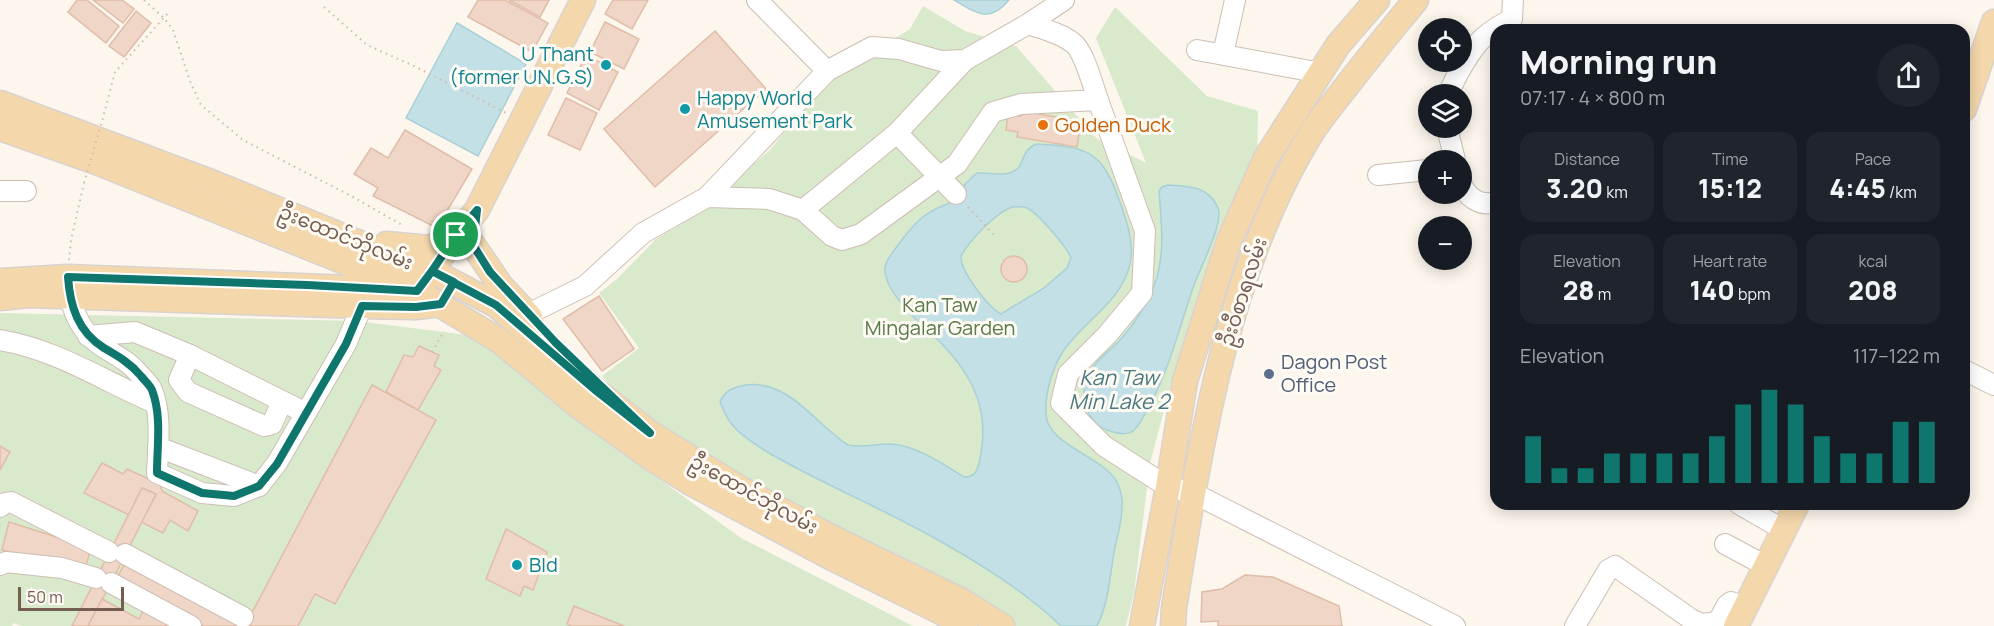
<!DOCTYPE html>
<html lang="en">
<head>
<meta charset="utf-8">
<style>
	body { margin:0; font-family:Manrope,"Noto Sans Myanmar",sans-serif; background:#20242c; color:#f1f3f6; height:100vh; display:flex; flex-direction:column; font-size:22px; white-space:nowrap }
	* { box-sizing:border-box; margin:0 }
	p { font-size:20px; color:#9ea1a6 }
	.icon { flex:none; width:33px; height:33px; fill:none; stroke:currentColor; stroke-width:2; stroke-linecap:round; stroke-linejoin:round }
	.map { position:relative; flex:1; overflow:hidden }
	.sheet { position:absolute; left:1490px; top:24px; width:480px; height:486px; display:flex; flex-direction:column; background:#171b24; border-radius:18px; box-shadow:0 3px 15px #0003 }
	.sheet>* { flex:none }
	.tools { position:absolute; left:1418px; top:18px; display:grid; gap:12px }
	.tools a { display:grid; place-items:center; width:54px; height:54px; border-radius:50%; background:#171b24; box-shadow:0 3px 15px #0003; font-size:30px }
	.scale { position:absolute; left:18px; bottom:15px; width:106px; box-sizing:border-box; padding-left:6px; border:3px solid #765d51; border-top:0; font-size:16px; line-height:21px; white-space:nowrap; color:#765d51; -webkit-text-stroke:4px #fefaf4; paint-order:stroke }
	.pin { position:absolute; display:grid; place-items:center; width:51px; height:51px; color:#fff; margin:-26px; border:3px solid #fff; border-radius:50%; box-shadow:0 2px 6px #0007 }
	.round { display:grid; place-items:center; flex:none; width:63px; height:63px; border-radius:32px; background:#20242c }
	.summary { display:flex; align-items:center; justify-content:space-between; height:102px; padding:0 30px }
	h1 { font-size:33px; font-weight:800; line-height:45px }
	.metrics { display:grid; grid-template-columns:repeat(3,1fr); gap:9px; height:102px; padding:6px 30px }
	.metrics div { display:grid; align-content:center; border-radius:15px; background:#20242c; text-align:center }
	.metrics b { font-size:26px; font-weight:800 }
	.metrics small { font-size:16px; font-weight:400 }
	.metrics p { font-size:16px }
	.chart { height:168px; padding:12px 30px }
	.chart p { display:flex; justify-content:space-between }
	.chart svg { width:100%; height:108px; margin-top:6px; stroke:#0f766e; stroke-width:6 }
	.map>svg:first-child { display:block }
	.green { fill:#d8e9cc }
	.water { fill:#c2e0e5; stroke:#a9d0d6; stroke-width:1.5; fill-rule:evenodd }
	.building { fill:#efd6c7; stroke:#e0bda9; stroke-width:1.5 }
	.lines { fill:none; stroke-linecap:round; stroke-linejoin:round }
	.minor-casing { stroke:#cebeb3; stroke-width:22 }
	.major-casing { stroke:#d9d2ce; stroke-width:27 }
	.path { stroke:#d5b9a9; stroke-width:2; stroke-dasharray:1.5 4.5; stroke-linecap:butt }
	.minor { stroke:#fff; stroke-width:20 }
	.major { stroke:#f4d8ac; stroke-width:24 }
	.path-bridge { stroke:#d5b9a9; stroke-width:2; stroke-dasharray:1.5 4.5; stroke-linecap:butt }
	.route-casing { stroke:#fff; stroke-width:12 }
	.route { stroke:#0f766e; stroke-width:8 }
	.culture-dot { fill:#0f9aa8; stroke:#fefaf4; stroke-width:2 }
	.food-dot { fill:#e8710a; stroke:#fefaf4; stroke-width:2 }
	.service-dot { fill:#5c6f8a; stroke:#fefaf4; stroke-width:2 }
	.labels { text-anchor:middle; stroke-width:6; stroke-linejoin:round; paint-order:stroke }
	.culture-label { font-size:20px; fill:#0d838f; stroke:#fefaf4; text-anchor:start }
	.food-label { font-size:20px; fill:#c56008; stroke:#fefaf4; text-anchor:start }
	.street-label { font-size:20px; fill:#765d51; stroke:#fefaf4 }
	.park-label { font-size:20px; fill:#597a49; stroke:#fefaf4 }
	.service-label { font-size:20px; fill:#4e5e75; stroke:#fefaf4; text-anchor:start }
	.water-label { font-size:21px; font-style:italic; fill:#487880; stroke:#fefaf4 }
</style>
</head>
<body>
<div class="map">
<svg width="1994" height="626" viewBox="0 0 1994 626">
	<rect width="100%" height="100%" fill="#fcf6ed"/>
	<g class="green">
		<path d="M923,6L965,31L1016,46L1096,138L1146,163L1096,38L1115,7L1207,96L1258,111L1257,168L1214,257L1174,373L1150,463L1134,593L1126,626H1012L735,479L620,395L602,376L639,348L599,293L617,279L656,239L678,226L769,151L825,82L910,29Z"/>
		<path d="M0,313L357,321L483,337L601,437L741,538L913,626H21L14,623L12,626H0Z"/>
	</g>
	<g class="water">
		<path d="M954,0H1009C989,24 977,13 954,0Z"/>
		<path d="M457,23L526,64L478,156L406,118Z"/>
		<path d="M1037,144C1082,147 1100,148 1117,194C1125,216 1135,241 1130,264C1121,302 1085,320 1064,350C1052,368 1045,392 1046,414C1047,444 1100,456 1116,480C1120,488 1123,498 1122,507C1122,520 1118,534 1115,547C1110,573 1109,603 1097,626H1061C1022,589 976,561 929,535C889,513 847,494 806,473C783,461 759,449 739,432C730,424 724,413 720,402C725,390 734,387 746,385C790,380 815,424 848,445C862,448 876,444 890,444C916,445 943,464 964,477C974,477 977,472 979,463C991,414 975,378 941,343C922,325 902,309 889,285C887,280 884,273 885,268C886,258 896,249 901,241C918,218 929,210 955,201L965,184L977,173C988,172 1001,177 1012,172C1026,167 1019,150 1037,144ZM1013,207C1018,207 1022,206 1027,208C1039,214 1066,246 1071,258L1067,268L1044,288L1001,314C988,307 960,271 961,256C969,241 996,212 1013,207Z"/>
		<path d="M1168,185C1188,186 1209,186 1218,208C1224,223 1200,268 1194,285C1179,328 1169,372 1146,412C1142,419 1139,426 1133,431C1126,436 1115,433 1107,430C1087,423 1079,395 1087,377C1094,361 1109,352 1120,340C1136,322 1150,300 1157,277C1165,249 1161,220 1159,191L1162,187Z"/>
	</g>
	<g class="building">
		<path d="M77,0H87L119,26L106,43L68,12Z"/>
		<path d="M93,0H122L134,9L123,23Z"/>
		<path d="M478,0H505L548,23L532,52L468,17Z"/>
		<path d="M509,0H549L540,17Z"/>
		<path d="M613,0H648L632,29L605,14Z"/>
		<path d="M136,11L151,23L124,57L109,46Z"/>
		<path d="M605,22L639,39L624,69L590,52Z"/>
		<path d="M715,31L766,89L655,187L604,129Z"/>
		<path d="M586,55L618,72L599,110L567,93Z"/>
		<path d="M566,98L597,113L580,150L548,135Z"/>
		<path d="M1021,111L1081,121L1077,147L1017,137L1018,132L1006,130L1008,114L1021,116Z"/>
		<path d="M405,130L472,169L437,228L373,196L378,188L354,174L371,148L388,158Z"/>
		<circle cx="1014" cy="269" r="13"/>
		<path d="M599,296L634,349L602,371L563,319Z"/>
		<path d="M419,346L439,355L434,366L441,370L418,410L386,392L404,355L413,357Z"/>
		<path d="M372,385L436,420L335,604L315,594L298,626H245Z"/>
		<path d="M0,446L10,452L0,470Z"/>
		<path d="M102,463L123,474L127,469L153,481L160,485L162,491L198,511L188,531L170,520L163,533L141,522L156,494L142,488L129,515L84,493Z"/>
		<path d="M142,488L156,494L111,583L88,626H72Z"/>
		<path d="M9,522L91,548L85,569L2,550Z"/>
		<path d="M506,529L547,552L533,590L524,586L520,596L486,579Z"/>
		<path d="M126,561L239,623L237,626H203L117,578Z"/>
		<path d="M1245,575L1273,577L1339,606L1342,626H1218V621L1201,622L1202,592L1222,589Z"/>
		<path d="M102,599L139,619L145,607L182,626H88Z"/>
		<path d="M574,606L624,626H571L567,624Z"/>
	</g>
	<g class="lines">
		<defs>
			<g id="minor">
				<path d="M757,0L827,71"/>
				<path d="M1028,24C1043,29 1061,33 1073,43C1084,51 1093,86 1098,100"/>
				<path d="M1197,50L1321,73"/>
				<path d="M1223,54L1235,0"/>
				<path d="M1449,94C1453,80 1472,47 1484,37C1493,29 1502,24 1512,19L1513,0"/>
				<path d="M1447,128L1455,160"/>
				<path d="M897,133L956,194"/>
				<path d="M1378,175L1428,170"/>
				<path d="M1461,182C1466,197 1480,207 1496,202"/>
				<path d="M0,191H26"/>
				<path d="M707,197L827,71L853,57L872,47L899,49L941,61L965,60L1028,24L1064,0"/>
				<path d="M803,210L897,133L965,60"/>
				<path d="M68,285C71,310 81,333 103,347C117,356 130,362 140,375C144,379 150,385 152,390C162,414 158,448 157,473L202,493L234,496L259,486L277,463L346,344L362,306"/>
				<path d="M515,318L528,314L585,286L643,233L707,197L769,199L803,210L832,236L842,240L861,234L957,164L993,112L1021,104L1098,100L1145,231L1142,293L1107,335L1068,374L1061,403L1104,446L1168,487L1193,493L1455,626"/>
				<path d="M88,336L135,332L190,355L306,413"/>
				<path d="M0,340C56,349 103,381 155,403"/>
				<path d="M190,355L179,380L188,392L264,426L272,424L282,402"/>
				<path d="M1964,370L1994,385"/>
				<path d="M158,447L259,486"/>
				<path d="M1739,504L1784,530"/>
				<path d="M0,507L5,503L11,502L109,552"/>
				<path d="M1725,544L1766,566"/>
				<path d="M125,554L243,617"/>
				<path d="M0,565L6,562L62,568L96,578"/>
				<path d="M111,583L191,626"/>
				<path d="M1575,626L1608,570L1615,566L1691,619L1702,624L1718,622L1727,605L1731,602L1745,607"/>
			</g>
			<g id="major">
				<path d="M0,103L216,184L396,258L432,271L496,305L594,389L650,433L741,489L835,539L962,601L1002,626"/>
				<path d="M1964,109L1994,22"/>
				<path d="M0,128L99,163L417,291L500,341L580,407L653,459L691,483L834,559L941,612L965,626"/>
				<path d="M386,244L430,248L456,235"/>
				<path d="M473,245L501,286L530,317"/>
				<path d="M0,281L68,277L400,290"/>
				<path d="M424,282L456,235L477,210L583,0"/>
				<path d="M0,298L28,295L362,306L416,307L441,304"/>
				<path d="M1142,626L1168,487L1185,381L1229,241L1266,158L1338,45L1377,0"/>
				<path d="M1173,626L1174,608C1200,449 1225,272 1312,132C1321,118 1332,105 1342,92C1366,61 1391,30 1416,0"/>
				<path d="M1736,626L1797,504"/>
			</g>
		</defs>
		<use href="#minor" class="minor-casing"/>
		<use href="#major" class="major-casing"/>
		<g class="path">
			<path d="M144,0L164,18L173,30L191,84L201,105L243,140L353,197L402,225"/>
			<path d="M324,7L367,45L414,66L506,113"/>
			<path d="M104,114L115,72L169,12"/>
			<path d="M968,207L996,237"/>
			<path d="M69,260L71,240L84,183"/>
			<path d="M432,352L444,331"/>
		</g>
		<use href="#minor" class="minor"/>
		<use href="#major" class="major"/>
		<path class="path-bridge" d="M84,183L104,114"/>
	</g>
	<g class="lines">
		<defs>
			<path id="route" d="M456,235L432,271L454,282L441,304L416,307L362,306L346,344L277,464L259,486L234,496L202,493L157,473C157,446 162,416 152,390C150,385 144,380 141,376C130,363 118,356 104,348C78,332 70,306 68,277L307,285L417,291L432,271L496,305L594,389L650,433L556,343L490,272L473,245L477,210L456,235"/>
		</defs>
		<use href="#route" class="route-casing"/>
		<use href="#route" class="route"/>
	</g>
	<g class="culture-dot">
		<circle cx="606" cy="65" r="6"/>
		<circle cx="685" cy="109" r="6"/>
		<circle cx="517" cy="565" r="6"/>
	</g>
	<circle class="food-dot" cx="1043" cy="125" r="6"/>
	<circle class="service-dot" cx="1269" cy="374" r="6"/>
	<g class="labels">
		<g class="culture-label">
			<text x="594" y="61" text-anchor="end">U Thant<tspan x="594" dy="23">(former UN.G.S)</tspan></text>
			<text x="697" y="105">Happy World<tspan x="697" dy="23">Amusement Park</tspan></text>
			<text x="529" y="572">Bld</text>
		</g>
		<g class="food-label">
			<text x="1055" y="132">Golden Duck</text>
		</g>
		<g class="street-label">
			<text transform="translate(346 237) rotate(22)" y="7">ဦးထောင်ဘိုလမ်း</text>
			<text transform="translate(1243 292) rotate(-72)" y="7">ဦးဝီစာရလမ်း</text>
			<text transform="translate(754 494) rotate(29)" y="7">ဦးထောင်ဘိုလမ်း</text>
		</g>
		<g class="park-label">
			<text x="940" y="312">Kan Taw<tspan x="940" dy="23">Mingalar Garden</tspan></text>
		</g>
		<g class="service-label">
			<text x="1281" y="369">Dagon Post<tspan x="1281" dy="23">Office</tspan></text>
		</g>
		<g class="water-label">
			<text x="1119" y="385">Kan Taw<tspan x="1119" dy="24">Min Lake 2</tspan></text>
		</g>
	</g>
</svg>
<div class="tools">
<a><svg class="icon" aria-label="locate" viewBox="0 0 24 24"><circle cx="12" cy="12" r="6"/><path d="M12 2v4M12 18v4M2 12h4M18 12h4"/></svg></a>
<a><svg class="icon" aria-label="layers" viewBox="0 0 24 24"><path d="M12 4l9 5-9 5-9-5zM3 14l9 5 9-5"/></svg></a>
<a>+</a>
<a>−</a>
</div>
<div class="scale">50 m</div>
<div class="pin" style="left:456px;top:235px;background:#1e9e55"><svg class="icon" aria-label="arrive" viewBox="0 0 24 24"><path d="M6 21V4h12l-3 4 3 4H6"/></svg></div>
<section class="sheet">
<div class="summary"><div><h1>Morning run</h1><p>07:17 · 4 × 800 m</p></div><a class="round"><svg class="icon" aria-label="share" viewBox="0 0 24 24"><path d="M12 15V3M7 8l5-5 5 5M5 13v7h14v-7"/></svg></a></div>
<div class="metrics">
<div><p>Distance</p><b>3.20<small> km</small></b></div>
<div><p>Time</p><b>15:12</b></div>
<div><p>Pace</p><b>4:45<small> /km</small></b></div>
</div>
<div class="metrics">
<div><p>Elevation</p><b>28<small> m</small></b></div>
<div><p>Heart rate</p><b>140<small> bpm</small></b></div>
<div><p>kcal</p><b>208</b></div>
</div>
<div class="chart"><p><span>Elevation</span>117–122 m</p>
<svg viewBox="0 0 160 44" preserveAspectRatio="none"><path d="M5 44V25M15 44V38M25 44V38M35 44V32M45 44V32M55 44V32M65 44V32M75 44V25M85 44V12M95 44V6M105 44V12M115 44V25M125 44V32M135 44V32M145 44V19M155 44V19"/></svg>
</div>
</section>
</div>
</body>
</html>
